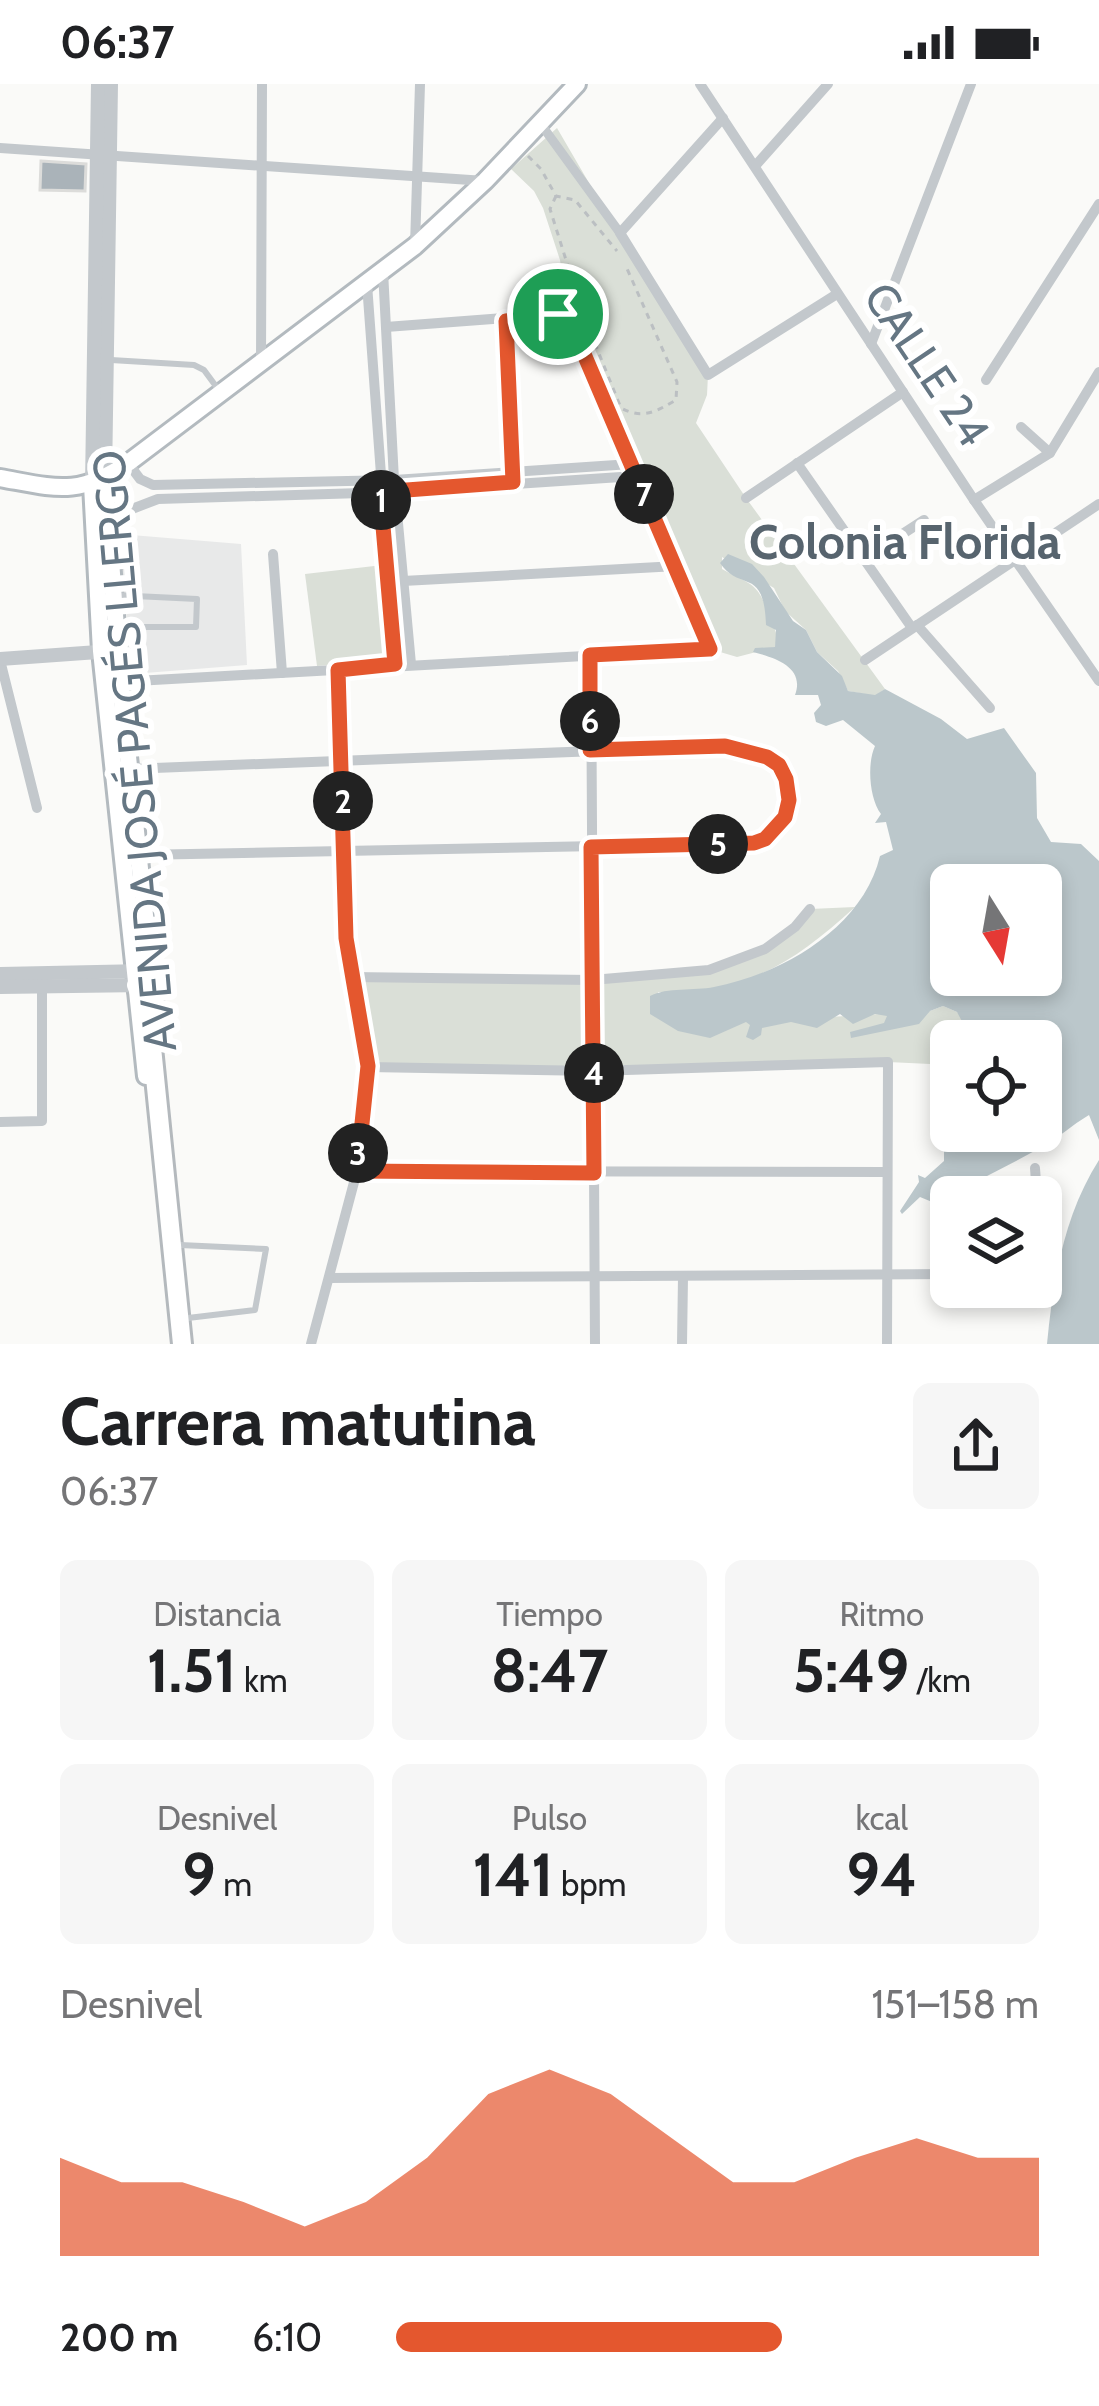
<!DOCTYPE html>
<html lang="es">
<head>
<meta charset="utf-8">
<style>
	body { margin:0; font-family:Cabin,sans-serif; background:#f6f6f6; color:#202124; height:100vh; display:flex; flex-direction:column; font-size:45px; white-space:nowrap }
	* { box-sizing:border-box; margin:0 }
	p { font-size:39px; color:#757577 }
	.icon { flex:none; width:66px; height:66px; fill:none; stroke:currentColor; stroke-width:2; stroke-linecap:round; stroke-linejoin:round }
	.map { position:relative; height:1260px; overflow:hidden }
	.sheet { display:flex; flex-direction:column; background:#fff; flex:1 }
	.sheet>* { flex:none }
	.needle { width:78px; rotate:169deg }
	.fabs { position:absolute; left:930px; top:780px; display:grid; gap:24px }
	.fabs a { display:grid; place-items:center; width:132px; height:132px; border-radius:18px; background:#fff; box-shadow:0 6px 18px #0003; font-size:60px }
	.pin { position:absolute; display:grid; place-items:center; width:102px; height:102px; color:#fff; margin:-51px; border:6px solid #fff; border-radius:50%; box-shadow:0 3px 12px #0007 }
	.km { position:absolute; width:60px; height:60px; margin:-30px; border-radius:50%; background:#222; color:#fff; font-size:33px; line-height:60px; text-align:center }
	.round { display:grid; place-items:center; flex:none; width:126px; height:126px; border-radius:18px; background:#f6f6f6 }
	.head { display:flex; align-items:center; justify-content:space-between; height:204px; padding:0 60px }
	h1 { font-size:66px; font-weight:700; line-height:90px }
	.stats { display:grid; grid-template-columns:repeat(3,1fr); gap:18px; height:204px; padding:12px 60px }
	.stats div { display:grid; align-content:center; border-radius:18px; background:#f6f6f6; text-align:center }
	.stats b { font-size:60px; font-weight:700 }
	.stats small { font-size:33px; font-weight:400 }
	.stats p { font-size:33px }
	.chart { height:336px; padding:24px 60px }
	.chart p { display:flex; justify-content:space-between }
	.chart svg { width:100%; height:216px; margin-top:12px; fill:#e4572e; opacity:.7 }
	ul { padding:0 60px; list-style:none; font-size:39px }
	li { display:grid; grid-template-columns:192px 144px 1fr; align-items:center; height:90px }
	li i { height:30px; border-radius:15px; background:#e4572e }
	.status { display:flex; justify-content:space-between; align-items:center; height:84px; padding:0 60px; background:#fff; direction:ltr }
	.status svg { height:33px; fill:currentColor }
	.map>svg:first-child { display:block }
	.built { fill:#e8e9e9 }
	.green { fill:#dadfd7 }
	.water { fill:#bbc7cb; fill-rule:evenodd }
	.building { fill:#aab3b9; stroke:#dcdcda; stroke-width:3 }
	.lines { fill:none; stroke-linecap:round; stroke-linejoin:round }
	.secondary-casing { stroke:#b3babf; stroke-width:22 }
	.trunk-casing { stroke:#b4b9bd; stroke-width:24 }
	.path { stroke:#bbbfc2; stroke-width:3; stroke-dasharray:6 6; stroke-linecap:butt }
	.service { stroke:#c3c8cc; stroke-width:6 }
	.pedestrian { stroke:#c3c8cc; stroke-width:9 }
	.minor { stroke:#c3c8cc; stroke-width:10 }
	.tertiary { stroke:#c3c8cc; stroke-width:14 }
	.secondary { stroke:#fff; stroke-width:16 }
	.trunk { stroke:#fff; stroke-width:18 }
	.route-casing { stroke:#fff; stroke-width:24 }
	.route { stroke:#e4572e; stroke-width:15 }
	.labels { text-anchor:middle; stroke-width:12; stroke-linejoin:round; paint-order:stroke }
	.street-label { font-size:45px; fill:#657683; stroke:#fff }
	.neighbourhood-label { font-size:48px; font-weight:bold; fill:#57646e; stroke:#fff }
</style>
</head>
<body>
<div class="status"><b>06:37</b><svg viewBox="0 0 49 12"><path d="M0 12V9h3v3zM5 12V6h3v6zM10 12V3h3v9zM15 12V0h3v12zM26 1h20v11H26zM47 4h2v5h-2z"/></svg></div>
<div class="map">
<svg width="1099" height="1260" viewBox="0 0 1099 1260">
	<rect width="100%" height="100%" fill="#fafaf8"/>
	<path class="built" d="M119,450L241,460L247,581L132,590Z"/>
	<g class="green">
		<path d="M557,44L631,171L708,291L707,311L696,339L746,414L885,605L875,612L848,607L838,587L817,568L806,546L785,527L774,504L722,473V485C753,502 758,498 770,534C775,547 779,549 775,563L737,573L710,565L569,235L560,176L543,124L534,107L511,85Z"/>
		<path d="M383,481L393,576L317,582L305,490Z"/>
		<path d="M855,823C791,881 747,909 658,908L656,933L671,939L745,938L930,927L943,922L957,928L982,957H951V981L888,978L594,987L368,983L351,893L451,895L692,888L753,872L810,825Z"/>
	</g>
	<g class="water">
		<path d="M728,470L752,480L764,493L793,537L806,546L817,568L842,592L848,607L875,611L885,605L941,635L967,655L1004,644L1036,689L1037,734L1051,758L1081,760L1099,777V1056L1089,1031C1072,1041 1057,1055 1040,1064C1006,1083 971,1099 937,1120L920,1113L902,1130L900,1127L919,1098L918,1091L925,1094L944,1077V1034L951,1038V1047H1041V957H982L976,946L965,943L957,928L943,922L930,927L919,940L851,954L850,948L884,939L887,932L875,930L853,940L840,930L817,944L791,938L762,944L761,951L753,956L746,953L750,941L746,938L710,954L678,947L650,930V912C667,903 694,907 714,903C782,890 863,844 880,772L893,766L886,738L875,739L881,730C869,714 867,679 875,662L843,636L826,642L816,638L814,629L821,621L818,611H795C805,584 777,574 753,568L755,564L775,563L776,546L766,541C764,481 740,509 720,479ZM1041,801V891H951V801Z"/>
		<path d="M1099,1076V1260H1047C1053,1196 1064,1131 1099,1076Z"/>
	</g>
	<path class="building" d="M41,77L86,80L85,107L40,106Z"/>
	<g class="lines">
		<defs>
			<g id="secondary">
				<path d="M0,394C56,404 78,413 128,379L415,162L485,97L577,0"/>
				<path d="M105,395L120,598L157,943"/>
				<path d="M92,401L101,567L146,992"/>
			</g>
			<path id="trunk" d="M136,901L149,934L182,1260"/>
		</defs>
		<use href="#secondary" class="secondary-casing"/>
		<use href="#trunk" class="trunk-casing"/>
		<g class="path">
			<path d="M528,72L541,85L556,112L575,116L617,167"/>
			<path d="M556,112L550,125L583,230L621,324C643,336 657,327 676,316L677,298L625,180"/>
		</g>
		<g class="service">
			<path d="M111,276L194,281L204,286L218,305"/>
			<path d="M114,511L197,515L196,543H118"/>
			<path d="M180,1161L266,1165L255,1226L188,1234"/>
		</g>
		<path class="pedestrian" d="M540,39L620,149"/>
		<g class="minor">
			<path d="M700,0L974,416L1099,597"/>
			<path d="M723,34L620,149L708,291L837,210"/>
			<path d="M0,64L485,97"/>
			<path d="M756,81L828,0"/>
			<path d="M415,162L420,0"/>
			<path d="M383,187L394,396L411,580"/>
			<path d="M367,200L395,581"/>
			<path d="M506,237L513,389"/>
			<path d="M871,260L971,0"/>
			<path d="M261,279L262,0"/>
			<path d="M986,296L1099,120"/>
			<path d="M1021,343L1050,369"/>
			<path d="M128,379L140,395L153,401L394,396L631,380"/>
			<path d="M797,379L912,544"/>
			<path d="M746,414L903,308"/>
			<path d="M974,416L1050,369L1099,288"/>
			<path d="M109,444L132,425L158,415L395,408L636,392"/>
			<path d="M273,470L282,589"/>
			<path d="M864,475L924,436"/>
			<path d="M403,497L677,482"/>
			<path d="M917,541L990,624"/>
			<path d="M591,571L595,1260"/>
			<path d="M0,576L37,724"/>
			<path d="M865,576L1099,420"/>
			<path d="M118,598L710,565L569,235L558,230L386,243"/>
			<path d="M129,685L725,662C742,663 766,667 779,681C803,707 784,749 754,759L138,771"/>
			<path d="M351,893L592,896L709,886L765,865L795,843L810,825"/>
			<path d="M368,983L594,987L888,978L887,1260"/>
			<path d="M0,1038L42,1037V902"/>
			<path d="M1035,1084L1037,1113"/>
			<path d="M357,1087L887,1088"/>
			<path d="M329,1194L951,1190"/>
			<path d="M311,1260L357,1087L368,983L346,854L338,586"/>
			<path d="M682,1260L683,1193"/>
		</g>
		<g class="tertiary">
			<path d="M105,395L111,0"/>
			<path d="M92,401L98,0"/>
			<path d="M0,575L112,567"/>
			<path d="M0,890L145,887"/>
			<path d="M0,903L145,901"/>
		</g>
		<use href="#secondary" class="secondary"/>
		<use href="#trunk" class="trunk"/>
	</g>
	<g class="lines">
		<defs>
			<path id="route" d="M558,230L569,235L710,565L590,571V666L725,662L767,673L779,681L786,695L789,716L785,733L765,755L754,759L591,763L594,1089L357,1087L368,982L346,854L338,586L395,580L380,408L513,398L506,237Z"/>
		</defs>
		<use href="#route" class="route-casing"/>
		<use href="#route" class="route"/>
	</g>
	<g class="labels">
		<g class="street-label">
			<text transform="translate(927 280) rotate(56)" y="16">CALLE 24</text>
			<text transform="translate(134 667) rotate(-95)" y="16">AVENIDA JOSÉ PAGÉS LLERGO</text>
		</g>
		<g class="neighbourhood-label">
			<text x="905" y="475">Colonia Florida</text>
		</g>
	</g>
</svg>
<div class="fabs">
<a><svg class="needle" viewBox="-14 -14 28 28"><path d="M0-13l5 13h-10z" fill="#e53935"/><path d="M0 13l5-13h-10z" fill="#757577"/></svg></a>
<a><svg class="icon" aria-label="locate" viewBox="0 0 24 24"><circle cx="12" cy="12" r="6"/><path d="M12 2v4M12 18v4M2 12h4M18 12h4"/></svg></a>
<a><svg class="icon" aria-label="layers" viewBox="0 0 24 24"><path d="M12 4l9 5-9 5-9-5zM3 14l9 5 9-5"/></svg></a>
</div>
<div class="pin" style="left:558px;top:230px;background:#1e9e55"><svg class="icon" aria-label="arrive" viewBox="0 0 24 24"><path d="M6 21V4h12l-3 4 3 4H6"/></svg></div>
<b class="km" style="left:381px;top:416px">1</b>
<b class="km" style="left:343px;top:717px">2</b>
<b class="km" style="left:358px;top:1069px">3</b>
<b class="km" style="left:594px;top:989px">4</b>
<b class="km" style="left:718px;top:760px">5</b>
<b class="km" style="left:590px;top:637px">6</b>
<b class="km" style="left:644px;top:410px">7</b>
</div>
<section class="sheet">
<div class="head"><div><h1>Carrera matutina</h1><p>06:37</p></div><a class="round"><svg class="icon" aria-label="share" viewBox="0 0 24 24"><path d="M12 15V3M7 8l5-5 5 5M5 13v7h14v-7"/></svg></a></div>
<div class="stats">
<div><p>Distancia</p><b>1.51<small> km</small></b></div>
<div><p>Tiempo</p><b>8:47</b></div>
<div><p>Ritmo</p><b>5:49<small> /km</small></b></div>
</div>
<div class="stats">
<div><p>Desnivel</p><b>9<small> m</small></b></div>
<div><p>Pulso</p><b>141<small> bpm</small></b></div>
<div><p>kcal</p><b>94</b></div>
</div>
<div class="chart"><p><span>Desnivel</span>151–158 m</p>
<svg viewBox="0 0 160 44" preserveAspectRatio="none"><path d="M0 44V24L10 29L20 29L30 33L40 38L50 33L60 24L70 11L80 6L90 11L100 20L110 29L120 29L130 24L140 20L150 24L160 24V44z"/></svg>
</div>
<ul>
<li><b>200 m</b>6:10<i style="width:60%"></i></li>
</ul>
</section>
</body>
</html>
